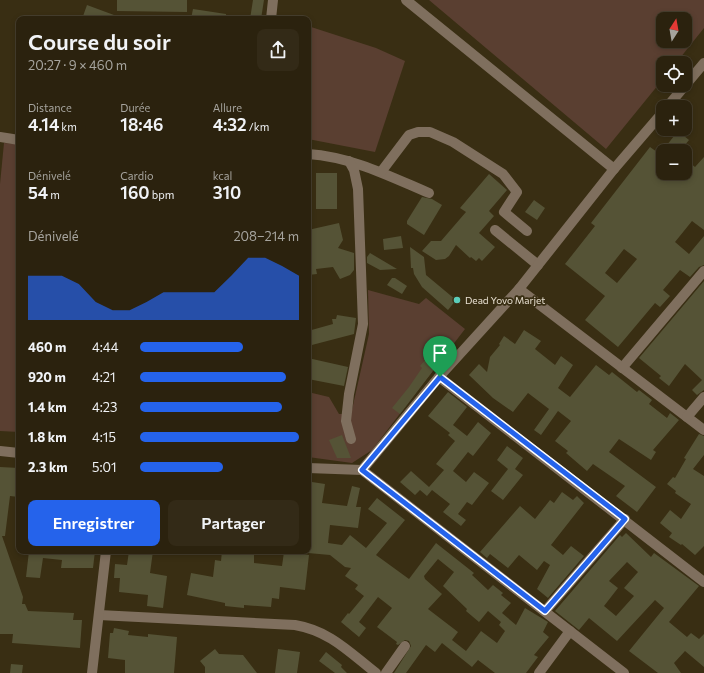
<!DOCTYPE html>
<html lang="fr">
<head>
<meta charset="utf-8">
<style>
	body { margin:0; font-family:Commissioner,sans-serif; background:#332a17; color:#f1f3f6; height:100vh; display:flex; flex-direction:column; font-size:15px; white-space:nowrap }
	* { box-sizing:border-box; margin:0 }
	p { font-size:13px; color:#a6a49e }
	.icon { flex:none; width:22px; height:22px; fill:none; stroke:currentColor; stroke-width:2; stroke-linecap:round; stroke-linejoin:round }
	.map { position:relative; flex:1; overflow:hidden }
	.details { position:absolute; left:16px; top:16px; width:295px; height:538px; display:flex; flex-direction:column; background:#2b220e; border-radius:8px; box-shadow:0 2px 6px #0003,0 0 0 1px #473f2e }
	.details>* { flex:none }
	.needle { width:26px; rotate:11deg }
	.tools { position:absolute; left:656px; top:12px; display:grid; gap:8px }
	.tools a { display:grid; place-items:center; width:36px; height:36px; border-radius:8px; background:#2b220e; box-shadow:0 2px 6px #0003,0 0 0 1px #473f2e; font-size:20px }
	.pin { position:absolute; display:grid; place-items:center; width:34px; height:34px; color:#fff; margin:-41px -17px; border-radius:50% 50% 50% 0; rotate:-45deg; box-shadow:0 0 4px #0007 }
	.pin .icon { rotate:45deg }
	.round { display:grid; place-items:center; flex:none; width:42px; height:42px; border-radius:8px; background:#332a17 }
	.head { display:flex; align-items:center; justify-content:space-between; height:68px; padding:0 12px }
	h1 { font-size:22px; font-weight:600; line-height:30px }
	.figures { display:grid; grid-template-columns:repeat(3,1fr); gap:6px; height:68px; padding:4px 12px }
	.figures div { display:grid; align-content:center }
	.figures b { font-size:17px; font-weight:600 }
	.figures small { font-size:11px; font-weight:400 }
	.figures p { font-size:11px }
	.chart { height:112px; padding:8px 12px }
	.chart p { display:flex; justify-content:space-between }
	.chart svg { width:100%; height:72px; margin-top:4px; fill:#2563eb; opacity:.7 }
	.action { display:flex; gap:8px; margin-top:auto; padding:8px 12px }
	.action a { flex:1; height:46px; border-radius:8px; background:#2563eb; color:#fff; font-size:16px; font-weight:600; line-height:46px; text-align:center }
	.action a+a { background:#332a17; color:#f1f3f6 }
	ul { padding:0 12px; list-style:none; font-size:13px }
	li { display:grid; grid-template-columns:64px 48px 1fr; align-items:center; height:30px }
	li i { height:10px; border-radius:5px; background:#2563eb }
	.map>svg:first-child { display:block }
	.green { fill:#5a3f31; fill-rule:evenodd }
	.building { fill:#555336; fill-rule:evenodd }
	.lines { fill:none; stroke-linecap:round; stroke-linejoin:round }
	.minor { stroke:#7f6f5e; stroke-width:10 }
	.route-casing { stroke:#fff; stroke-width:8 }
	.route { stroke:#2563eb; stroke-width:5 }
	.poi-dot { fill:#5bcebb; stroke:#392e13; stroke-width:1.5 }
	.labels { text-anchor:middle; stroke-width:3.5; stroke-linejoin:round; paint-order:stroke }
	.poi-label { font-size:10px; fill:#e7dfd0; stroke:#392e13; text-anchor:start }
</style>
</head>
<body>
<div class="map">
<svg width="704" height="673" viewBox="0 0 704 673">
	<rect width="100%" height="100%" fill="#392e13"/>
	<g class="green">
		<path d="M429,0H704V28L676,63H663V79L606,149ZM663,19H685V41H663Z"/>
		<path d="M308,26L376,48L405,61L375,152L308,139Z"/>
		<path d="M4,143L19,144V432L0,431V184Z"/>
		<path d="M368,290L419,304L426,298L465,329L372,450L352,463L308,457V392L329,397L339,414H351L369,334Z"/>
	</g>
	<g class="building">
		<path d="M117,0H187V12L117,11Z"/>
		<path d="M253,0H264L261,19H250Z"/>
		<path d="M87,5L122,18L121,19H82Z"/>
		<path d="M193,9L226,14V19H191Z"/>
		<path d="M678,131L689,140L680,151H663V173H685V159L695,167L704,157V230L692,221L675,242L689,254L704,236V265L699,267L690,277L680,270L663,290L670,296L660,307L655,303L618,347L585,320L605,296L565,264L595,226L591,223L650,147L657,152L663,144V150ZM624,249L637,259L617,283L605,273Z"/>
		<rect x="316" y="173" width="21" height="36"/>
		<path d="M489,174L507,190L489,211L494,216L479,233L495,247L482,261L479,258L476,261L471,257L470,258L456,245L449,256L445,259L436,260L422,251L431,241H441L466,212L460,208Z"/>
		<path d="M422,197L432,199L442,205L424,235L407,224V221Z"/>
		<path d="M534,200L545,208L537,220L525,212Z"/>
		<path d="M339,223L343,240L338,248L354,253V270L350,275L340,279L333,267L316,269L317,274L308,275V230Z"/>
		<path d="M401,236L403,248L384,250L383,239Z"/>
		<path d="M410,247L424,257L426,275L456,300L448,310L422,287L414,274L413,268H411Z"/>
		<path d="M370,253L397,269L380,270L367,263V257Z"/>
		<path d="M392,278H395L407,286L402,294L387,285Z"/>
		<path d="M704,281V390L697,395L692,390L702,380L685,364L669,386L659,378L661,376L639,358Z"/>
		<path d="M337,315L356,318L354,334L308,346V331L333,324L332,319H336Z"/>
		<path d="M524,330L541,341L535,349L555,365L561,356L573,365L558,388L570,397L596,365L609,375L612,372L637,392L639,390L652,400L649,404L667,418L670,413L679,420L653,450L656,452L651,460L619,439L609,452L656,487L637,512L616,496L625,486L593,464L587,471L566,453L568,451L555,441L571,421L558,411L541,435L534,430L549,409L528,393L513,412L493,398L469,375L479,364L487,372L490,357L500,345L499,344L504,336L515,344Z"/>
		<path d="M433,351L442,359L400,414L392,408L409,387L422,368L420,366Z"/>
		<path d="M308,358L348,367L344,386L308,379Z"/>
		<path d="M448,392L467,407L453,425L467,436L478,422L491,433L473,456L468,452L453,471L466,482L474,472L489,483L472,505L467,502L458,514L466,520L461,526L443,512L450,504L432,490L427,496L420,490L415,495L400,482L411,471L429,487L444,470L436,464L455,441L448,435L450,433L428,416Z"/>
		<path d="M699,434L704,436V455L693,469L704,476V546L695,555L682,544L681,545L669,537L672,533L660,523L670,510L681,519L691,504L675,493L676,491L667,484L673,477L675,478L686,459L684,458Z"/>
		<path d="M342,435L351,458H337L329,440Z"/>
		<path d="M507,446L523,458L515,469L523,475L503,500L491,491L508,469L497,460Z"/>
		<path d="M0,467L19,468V497L10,496L5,536H2L23,597L22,604H25L28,611L74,613L73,620H82L80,648L12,643L13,634H0Z"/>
		<path d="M312,482L325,484L322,503L347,506L352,486L360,488L356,507H361L358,528L330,525L328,543L342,545L350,535L366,548L387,523L368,509L377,498L405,520L376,555L409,579L436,543L474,573L472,575L488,590L493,585L503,593L501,595L511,603L502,613L516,625L525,608L548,622L543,632L549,637L534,655L538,657L526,673H495L478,660L472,667L442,643L435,652L426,645L406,673H394L411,646L409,641L405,640L398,645L396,644L397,642L377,627L392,608L378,597L359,622L366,628L359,637L341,622L348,613L349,614L364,596L355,589L358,585L345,576L351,568L345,567L330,555L308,553V516ZM438,559L454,572L443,586L467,609L466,611L479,622L488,611L501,622L499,625L505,631L497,643L481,631L466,651L452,640L458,632L428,609L442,594L425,579L424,576Z"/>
		<path d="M562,492L573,500L577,496L584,503L551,545L563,555L571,546L584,556L548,598L537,589L550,565L544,561L537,570L519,555L508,568L490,554L487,558L480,552L520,506L535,519L550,500L554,503Z"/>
		<path d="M626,533L651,557L654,553L699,586L669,622L687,637L691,633L699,639L704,634V667L685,651L674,663L681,673H658L629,651L664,608L655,600L617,641L589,618L579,630L555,611L620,535L622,537ZM627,562L638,572L624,588L634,596L616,616L604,606L618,588L609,581Z"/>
		<path d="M29,551H95L93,568H61L62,560L43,558L40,578L26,577Z"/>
		<path d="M129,551H153L150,573L167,576L163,608L147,606L148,595L119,592L120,578H114L115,564L127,565Z"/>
		<path d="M222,551L254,554V563L282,566L284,552L309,555L305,590L280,587L279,599L272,598L271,607L244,605V608L225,606V603L187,595L191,573L213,577L215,560L221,561Z"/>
		<path d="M114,628L129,631L128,635L148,637V634L177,637L174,673H125V660L108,658L110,633H113Z"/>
		<path d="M215,649L219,654L243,655L257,673H205V667L200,661Z"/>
		<path d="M278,649L300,652L297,673H275Z"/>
		<path d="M326,652L342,665L341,667L347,673H335L319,661Z"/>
		<path d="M11,664L23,665L22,673H10Z"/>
	</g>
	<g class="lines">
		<g class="minor">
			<path d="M406,0L614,169"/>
			<path d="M271,19L273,0"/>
			<path d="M667,107L704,63"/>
			<path d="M0,137L19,140"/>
			<path d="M308,154C352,157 389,176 429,193"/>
			<path d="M349,161L354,170L358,189L363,324L349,394L346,421L351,439"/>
			<path d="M381,172L409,135L418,132H430L453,142L503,174L517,192L504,212L527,231"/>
			<path d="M495,230L538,265"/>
			<path d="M519,289L704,430"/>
			<path d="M622,368L704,271"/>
			<path d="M439,377L704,582"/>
			<path d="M687,417L704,397"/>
			<path d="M0,451L19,453"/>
			<path d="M308,468L362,470L624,673"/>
			<path d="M362,470L439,377L519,289L614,169L663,112"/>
			<path d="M545,611L625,519"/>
			<path d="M99,615L295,625C330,631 349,652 376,673"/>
			<path d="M92,673L106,551"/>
			<path d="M386,673L405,646"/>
			<path d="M539,673L570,631"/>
		</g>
	</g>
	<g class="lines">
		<defs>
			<path id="route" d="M440,377L625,519L545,611L362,470Z"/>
		</defs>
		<use href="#route" class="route-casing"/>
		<use href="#route" class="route"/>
	</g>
	<circle class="poi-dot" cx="457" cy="300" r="4"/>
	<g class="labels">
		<g class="poi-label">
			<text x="465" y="304">Dead Yovo Marjet</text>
		</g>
	</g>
</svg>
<div class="tools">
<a><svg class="needle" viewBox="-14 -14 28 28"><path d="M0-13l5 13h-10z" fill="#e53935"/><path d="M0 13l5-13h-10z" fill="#a6a49e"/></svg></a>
<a><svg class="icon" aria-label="locate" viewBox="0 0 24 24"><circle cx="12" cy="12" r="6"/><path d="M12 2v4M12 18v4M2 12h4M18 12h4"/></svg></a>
<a>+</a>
<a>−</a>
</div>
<div class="pin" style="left:440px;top:377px;background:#1e9e55"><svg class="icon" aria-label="arrive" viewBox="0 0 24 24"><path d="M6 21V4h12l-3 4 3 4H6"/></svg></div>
<section class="details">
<div class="head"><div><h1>Course du soir</h1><p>20:27 · 9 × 460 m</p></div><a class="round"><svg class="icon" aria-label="share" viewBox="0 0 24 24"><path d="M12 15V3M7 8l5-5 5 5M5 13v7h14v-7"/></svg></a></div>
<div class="figures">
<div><p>Distance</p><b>4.14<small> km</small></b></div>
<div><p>Durée</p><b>18:46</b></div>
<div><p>Allure</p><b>4:32<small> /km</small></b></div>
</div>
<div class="figures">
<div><p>Dénivelé</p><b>54<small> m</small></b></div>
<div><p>Cardio</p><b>160<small> bpm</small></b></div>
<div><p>kcal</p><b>310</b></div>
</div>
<div class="chart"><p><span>Dénivelé</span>208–214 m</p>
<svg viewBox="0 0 160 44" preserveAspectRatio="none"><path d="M0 44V17L10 17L20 17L30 22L40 33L50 38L60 38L70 33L80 27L90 27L100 27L110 27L120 17L130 6L140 6L150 11L160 17V44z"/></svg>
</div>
<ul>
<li><b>460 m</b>4:44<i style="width:65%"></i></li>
<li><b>920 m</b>4:21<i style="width:92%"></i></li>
<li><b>1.4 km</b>4:23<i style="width:89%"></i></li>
<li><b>1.8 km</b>4:15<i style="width:100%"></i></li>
<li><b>2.3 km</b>5:01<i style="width:52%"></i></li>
</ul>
<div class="action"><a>Enregistrer</a><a>Partager</a></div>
</section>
</div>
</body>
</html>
